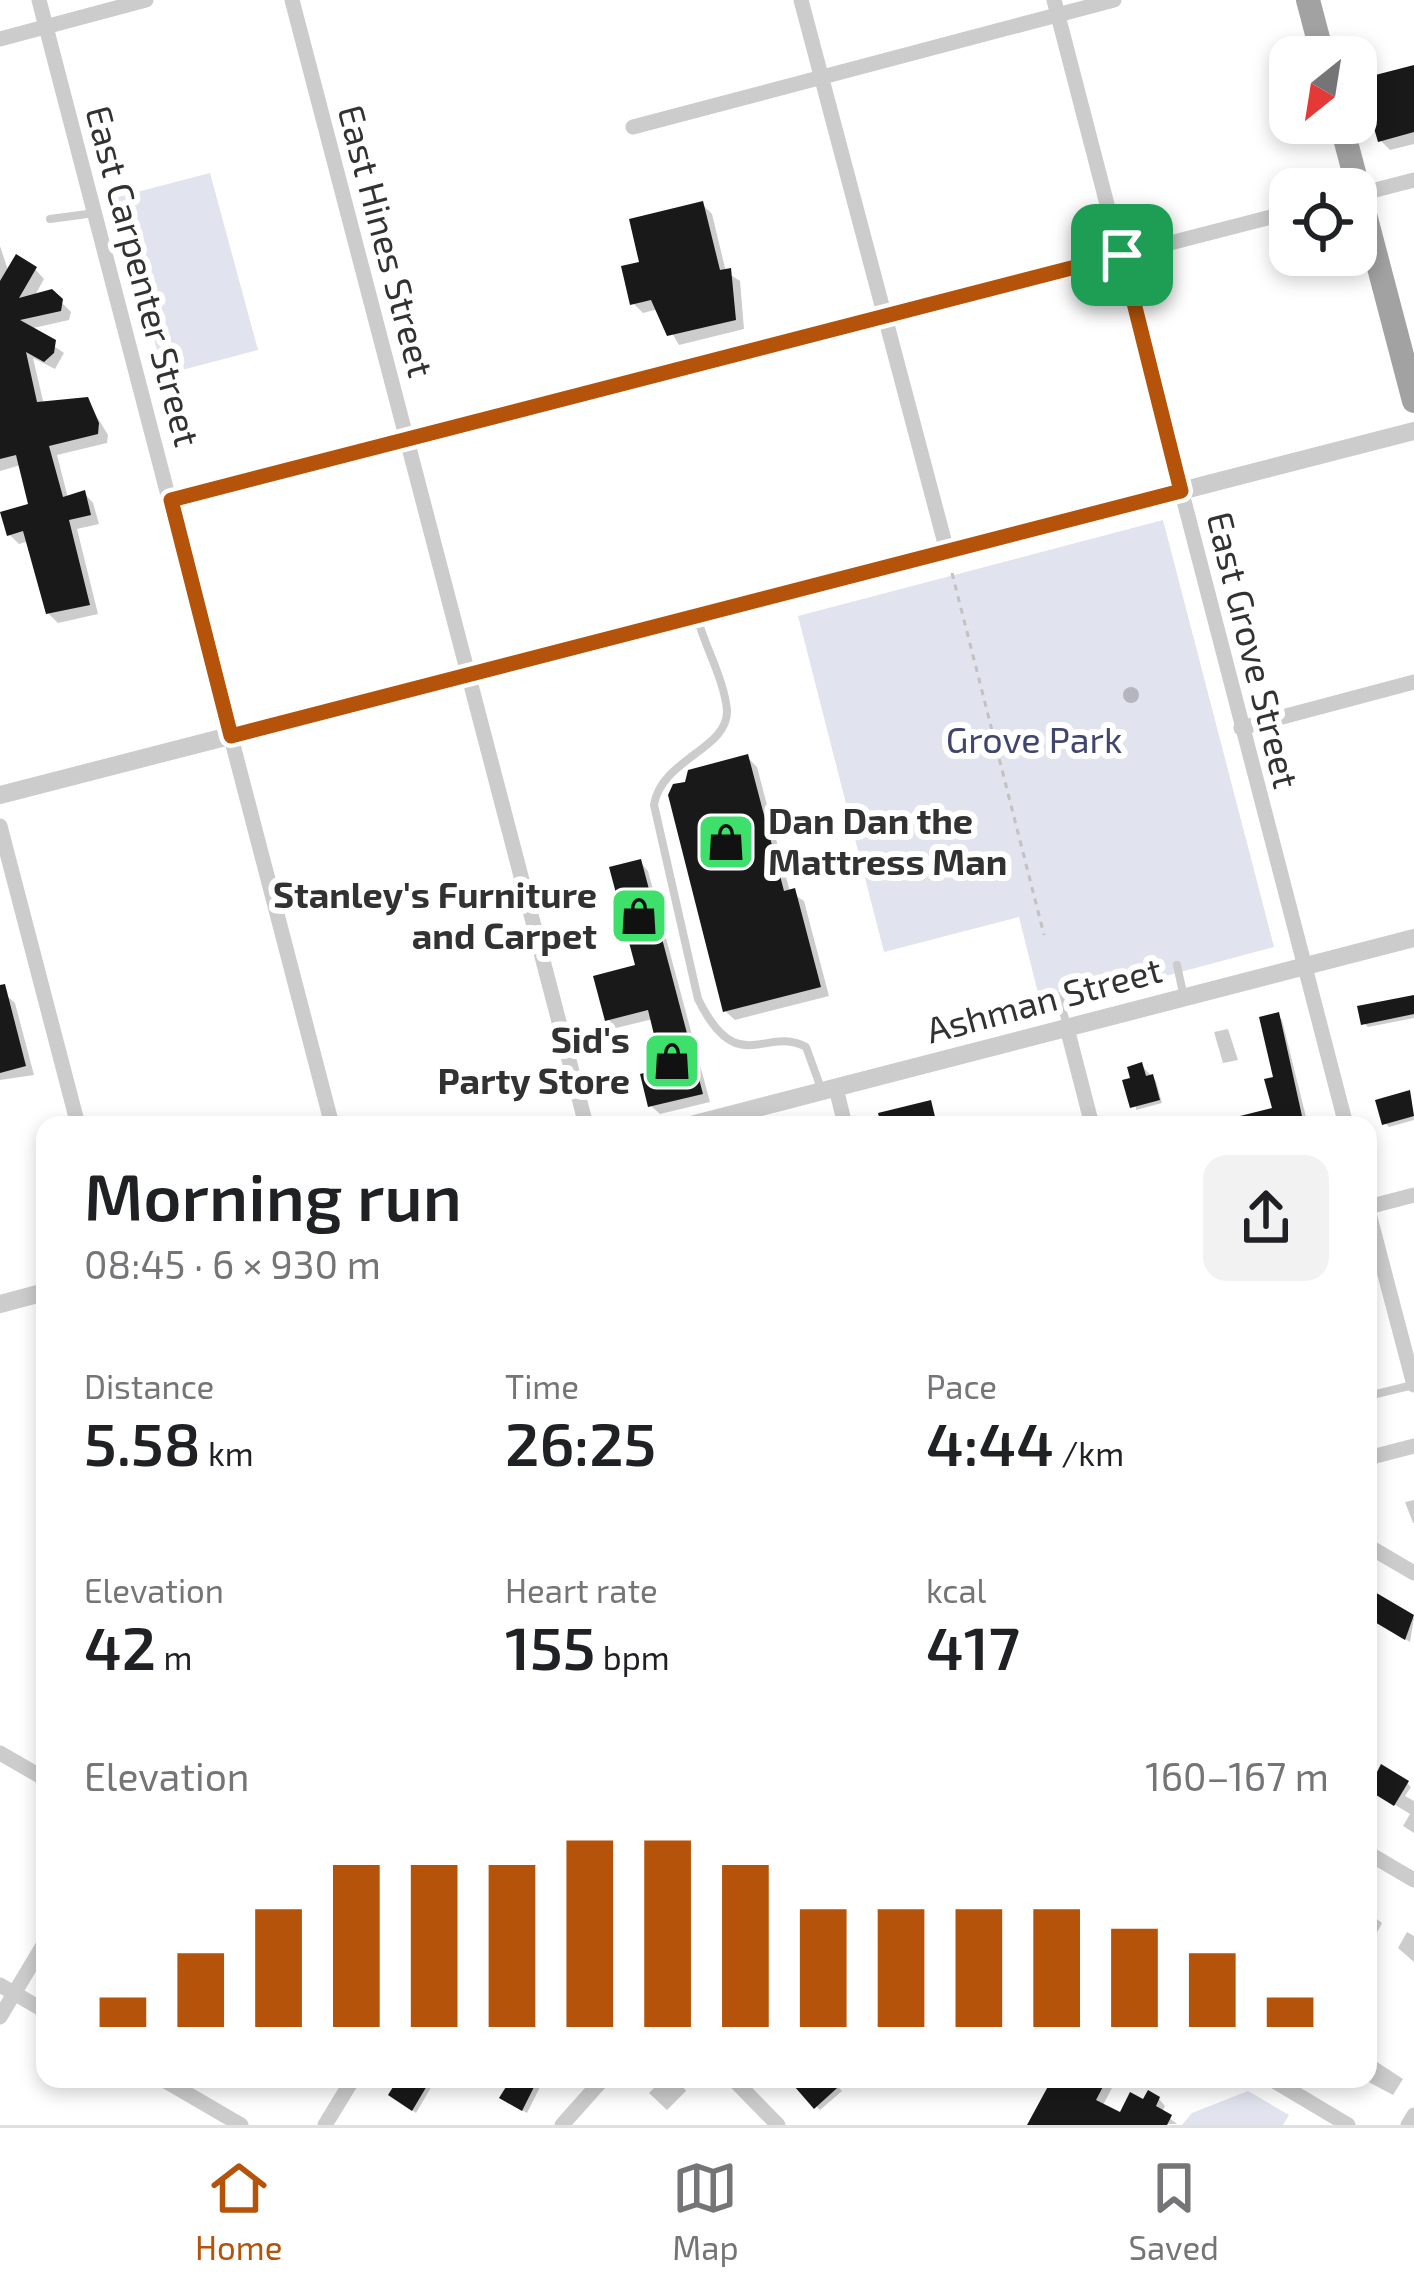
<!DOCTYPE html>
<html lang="en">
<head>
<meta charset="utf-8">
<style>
	body { margin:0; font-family:"Exo 2",sans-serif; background:#f2f2f2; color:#202124; height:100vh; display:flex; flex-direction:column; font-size:45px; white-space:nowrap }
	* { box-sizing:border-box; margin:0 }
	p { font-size:39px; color:#757577 }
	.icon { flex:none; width:66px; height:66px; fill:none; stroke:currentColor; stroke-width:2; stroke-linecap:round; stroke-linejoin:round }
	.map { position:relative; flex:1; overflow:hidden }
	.panel { position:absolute; left:36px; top:1116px; width:1341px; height:972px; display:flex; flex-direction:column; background:#fff; border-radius:24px; box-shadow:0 6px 18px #0003 }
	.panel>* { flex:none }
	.needle { width:78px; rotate:210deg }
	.fabs { position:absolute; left:1269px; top:36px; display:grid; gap:24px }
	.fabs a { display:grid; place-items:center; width:108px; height:108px; border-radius:24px; background:#fff; box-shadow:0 6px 18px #0003; font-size:60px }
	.pin { position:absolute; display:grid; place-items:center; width:102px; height:102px; color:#fff; margin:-51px; border-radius:24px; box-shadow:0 6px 18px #0006 }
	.round { display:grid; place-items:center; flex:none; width:126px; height:126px; border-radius:24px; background:#f2f2f2 }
	.head { display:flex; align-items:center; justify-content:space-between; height:204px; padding:0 48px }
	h1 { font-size:66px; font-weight:600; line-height:90px }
	.figures { display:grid; grid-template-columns:repeat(3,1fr); gap:18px; height:204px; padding:12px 48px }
	.figures div { display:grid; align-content:center }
	.figures b { font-size:60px; font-weight:600 }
	.figures small { font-size:33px; font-weight:400 }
	.figures p { font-size:33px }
	.chart { height:336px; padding:24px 48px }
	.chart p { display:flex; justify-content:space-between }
	.chart svg { width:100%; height:216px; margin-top:12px; stroke:#b45309; stroke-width:6 }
	.menu { display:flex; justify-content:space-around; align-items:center; height:168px; border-top:3px solid #e0e0e0; background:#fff; font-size:33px; color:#757577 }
	.menu a { display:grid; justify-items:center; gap:6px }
	.menu .selected { color:#b45309 }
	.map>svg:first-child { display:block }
	.green { fill:#e1e3ee }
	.shadow { fill:#0003 }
	.building { fill:#191919 }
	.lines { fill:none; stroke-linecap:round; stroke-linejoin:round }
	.path { stroke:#c2c2c2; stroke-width:3; stroke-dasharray:6 6; stroke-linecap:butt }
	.service { stroke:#ccc; stroke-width:8 }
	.minor { stroke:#ccc; stroke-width:15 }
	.tertiary { stroke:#ccc; stroke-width:18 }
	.trunk { stroke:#a2a2a2; stroke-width:24 }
	.route-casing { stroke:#fff; stroke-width:24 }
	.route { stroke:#b45309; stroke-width:15 }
	.labels { text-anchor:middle; stroke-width:12; stroke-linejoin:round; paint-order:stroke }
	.street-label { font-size:36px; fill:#323232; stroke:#fff }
	.park-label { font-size:36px; fill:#40456d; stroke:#fff }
	.poi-label { font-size:36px; font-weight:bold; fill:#323232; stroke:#fff; text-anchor:end }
</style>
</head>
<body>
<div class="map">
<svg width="1414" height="2125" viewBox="0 0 1414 2125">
	<rect width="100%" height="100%" fill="#fff"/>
	<g class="green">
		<path d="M210,173L258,350L163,375L118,197Z"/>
		<path d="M1163,520L1274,947L1042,1009L1019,917L884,952L798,616Z"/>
		<path d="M1248,2091L1289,2115L1283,2125H1182L1192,2113Z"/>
	</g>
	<g class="shadow">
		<path d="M1414,68V144L1390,150L1380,140Z"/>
		<path d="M702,204L712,214L726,272L740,281L744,329L679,345L658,309L643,313L633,303L643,264Z"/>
		<path d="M0,246L9,273L35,269L44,279L34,297L51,292L71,312L69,320L29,329L64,353L55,369L33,358L44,405L87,400L108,435L107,443L57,455L68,498L84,493L93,503L99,524L77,529L98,614L58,623L48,613L29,541L19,544L9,534L32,506L21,465L0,471Z"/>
		<circle cx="1131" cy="695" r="8"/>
		<path d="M747,757L757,767L790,892L804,901L829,996L735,1020L725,1011Z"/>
		<path d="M640,862L648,871L710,1102L660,1114L651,1106L661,1050L653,1019L616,1028L608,1019L638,967Z"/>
		<path d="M5,994L15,1003L34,1075L0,1080V995Z"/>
		<path d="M1414,998V1018L1368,1027L1364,1023Z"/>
		<path d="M1278,1016L1282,1020L1308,1125H1251L1276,1110Z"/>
		<path d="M1228,1029L1238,1060L1223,1063L1214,1032Z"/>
		<path d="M1142,1066L1156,1081L1162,1103L1136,1110L1134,1080Z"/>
		<path d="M1410,1094L1414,1120L1389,1127L1385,1123Z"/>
		<path d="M1414,1500V1523H1413L1405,1502Z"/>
		<path d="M1370,1592L1414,1618L1410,1642L1368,1617Z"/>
		<path d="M1407,1783L1411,1787L1405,1796L1414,1801V1833L1403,1826L1410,1814L1374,1792Z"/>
		<path d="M1368,1912L1382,1923L1372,1942L1368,1939Z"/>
		<path d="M1407,1932L1414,1936V1962L1398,1948Z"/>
		<path d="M1377,2062L1403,2079L1393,2095L1363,2079H1368V2064L1374,2067Z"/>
		<path d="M401,2079H436L416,2113L391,2095Z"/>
		<path d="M515,2079H530L540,2087L527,2113L506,2102Z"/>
		<path d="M663,2079H678L686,2091L667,2110L649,2093Z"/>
		<path d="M790,2079H831L842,2091L820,2110Z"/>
		<path d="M1055,2079L1106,2082L1112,2088L1102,2107L1121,2116L1159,2099L1165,2106L1162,2112L1177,2124L1031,2125Z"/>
	</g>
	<g class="building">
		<path d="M1414,65V132L1378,142L1360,79Z"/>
		<path d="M703,201L720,270L731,268L736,320L667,336L651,300L630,305L621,266L639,262L629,219Z"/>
		<path d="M16,254L37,267L19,298L52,289L63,299L61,311L20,320L56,340L54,353L44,362L26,352L37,402L88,397L99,423L98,434L49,446L63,497L85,490L91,515L69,520L90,605L46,614L23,531L7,536L0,512L28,504L16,455L0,459V281Z"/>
		<path d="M748,754L784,891L795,888L821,987L723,1012L668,795L673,784L685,782L688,770Z"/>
		<path d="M641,859L703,1094L648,1107L640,1074L653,1071L647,1050L657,1047L648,1010L605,1021L593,976L635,965L609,867Z"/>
		<path d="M5,984L26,1066L0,1073V985Z"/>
		<path d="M1414,995V1014L1361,1025L1357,1006Z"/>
		<path d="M1279,1012L1304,1125H1224V1120L1272,1108L1264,1079L1273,1077L1259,1017Z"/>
		<path d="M1142,1062L1146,1076L1153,1074L1160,1100L1130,1108L1122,1080L1130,1078L1127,1067Z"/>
		<path d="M1410,1090L1414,1116L1382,1125L1375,1100Z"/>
		<path d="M931,1100L937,1125H881L878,1113Z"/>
		<path d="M1368,1588L1414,1615L1405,1640L1368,1618Z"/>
		<path d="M1381,1764L1409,1781L1394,1806L1368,1790Z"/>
		<path d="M398,2079H431L412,2111L388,2095Z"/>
		<path d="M511,2079H538L522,2111L499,2098Z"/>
		<path d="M788,2079H847L814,2109Z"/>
		<path d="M1052,2079H1107L1096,2100L1120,2112L1130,2092L1143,2099L1148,2090L1160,2097L1156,2106L1172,2115L1167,2125H1027Z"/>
	</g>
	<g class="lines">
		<path class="path" d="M952,573L1044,935"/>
		<g class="service">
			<path d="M50,219L95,213"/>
			<path d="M697,617C705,647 724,679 727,710C729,749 661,759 654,805L698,999C738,1080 765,1025 806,1047L822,1091"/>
			<path d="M1177,965L1183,993"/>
			<path d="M1059,996L1067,1026"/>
			<path d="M1368,1396L1413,1385"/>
			<path d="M1184,2079L1192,2083L1195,2079"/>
		</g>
		<g class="minor">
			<path d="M39,0L332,1125"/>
			<path d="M292,0L586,1125"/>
			<path d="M801,0L947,551"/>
			<path d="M1054,0L1346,1125"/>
			<path d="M0,39L146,0"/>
			<path d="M633,127L1114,0"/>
			<path d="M1356,195L1414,180"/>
			<path d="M171,501L1290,212"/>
			<path d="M1241,728L1414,682"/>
			<path d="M0,826L78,1125"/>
			<path d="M1067,1028L1092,1125"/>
			<path d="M836,1088L845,1125"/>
			<path d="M1368,1207L1414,1195"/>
			<path d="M1368,1210L1414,1385"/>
			<path d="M1368,1458L1414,1446"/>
			<path d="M1368,1546L1414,1573"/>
			<path d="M0,1753L45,1779"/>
			<path d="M1368,1853L1414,1880"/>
			<path d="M0,1985L45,2011"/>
			<path d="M0,2017L45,1942"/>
			<path d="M162,2079L241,2125"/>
			<path d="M733,2079L778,2125"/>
			<path d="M1271,2079L1348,2125"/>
			<path d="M325,2125L353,2079"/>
			<path d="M562,2125L603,2079"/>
			<path d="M1408,2125L1414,2115"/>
		</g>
		<g class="tertiary">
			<path d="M0,795L1414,431"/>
			<path d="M691,1125L1414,938"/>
			<path d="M0,1304L45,1292"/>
		</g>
		<g class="trunk">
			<path d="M1308,0L1323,57"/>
			<path d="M1341,123L1414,401"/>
		</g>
	</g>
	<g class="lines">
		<defs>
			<path id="route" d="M1122,255L1181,491L231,736L171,500Z"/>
		</defs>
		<use href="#route" class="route-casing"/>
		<use href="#route" class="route"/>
	</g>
	<defs>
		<symbol id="shop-square" viewBox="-11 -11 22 22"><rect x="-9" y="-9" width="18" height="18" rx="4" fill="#3edf6b" stroke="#fff"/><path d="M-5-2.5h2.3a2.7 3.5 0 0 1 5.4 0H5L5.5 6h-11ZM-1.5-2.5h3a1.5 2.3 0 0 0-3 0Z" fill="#111"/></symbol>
	</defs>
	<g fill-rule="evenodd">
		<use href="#shop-square" x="693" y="809" width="66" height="66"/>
		<use href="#shop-square" x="606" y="883" width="66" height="66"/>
		<use href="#shop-square" x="639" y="1028" width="66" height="66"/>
	</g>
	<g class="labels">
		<g class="street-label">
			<text transform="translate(386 241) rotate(75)" y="13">East Hines Street</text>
			<text transform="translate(143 276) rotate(75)" y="13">East Carpenter Street</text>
			<text transform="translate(1253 650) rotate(76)" y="13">East Grove Street</text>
			<text transform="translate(1044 1000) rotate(-15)" y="13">Ashman Street</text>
		</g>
		<g class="park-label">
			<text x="1034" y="753">Grove Park</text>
		</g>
		<g class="poi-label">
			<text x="768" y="834" text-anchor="start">Dan Dan the<tspan x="768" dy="41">Mattress Man</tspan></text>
			<text x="597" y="908">Stanley's Furniture<tspan x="597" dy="41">and Carpet</tspan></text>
			<text x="630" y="1053">Sid's<tspan x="630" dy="41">Party Store</tspan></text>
		</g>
	</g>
</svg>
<div class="fabs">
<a><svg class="needle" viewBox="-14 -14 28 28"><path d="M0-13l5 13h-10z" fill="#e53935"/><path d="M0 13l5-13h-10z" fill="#757577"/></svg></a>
<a><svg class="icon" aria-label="locate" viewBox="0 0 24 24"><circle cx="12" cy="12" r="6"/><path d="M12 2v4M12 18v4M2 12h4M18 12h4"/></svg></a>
</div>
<div class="pin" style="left:1122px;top:255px;background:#1e9e55"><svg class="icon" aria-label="arrive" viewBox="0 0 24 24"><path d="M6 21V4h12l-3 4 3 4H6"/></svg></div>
<section class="panel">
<div class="head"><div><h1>Morning run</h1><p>08:45 · 6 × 930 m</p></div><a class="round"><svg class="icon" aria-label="share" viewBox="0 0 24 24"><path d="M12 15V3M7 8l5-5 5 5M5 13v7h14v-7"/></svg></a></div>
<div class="figures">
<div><p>Distance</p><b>5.58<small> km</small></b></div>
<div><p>Time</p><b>26:25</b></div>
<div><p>Pace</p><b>4:44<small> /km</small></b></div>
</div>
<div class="figures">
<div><p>Elevation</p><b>42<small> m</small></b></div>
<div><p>Heart rate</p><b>155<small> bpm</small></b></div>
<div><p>kcal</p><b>417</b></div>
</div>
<div class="chart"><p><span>Elevation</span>160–167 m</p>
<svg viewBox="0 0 160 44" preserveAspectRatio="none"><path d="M5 44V38M15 44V29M25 44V20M35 44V11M45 44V11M55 44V11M65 44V6M75 44V6M85 44V11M95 44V20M105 44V20M115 44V20M125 44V20M135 44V24M145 44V29M155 44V38"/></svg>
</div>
</section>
</div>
<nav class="menu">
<a class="selected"><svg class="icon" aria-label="home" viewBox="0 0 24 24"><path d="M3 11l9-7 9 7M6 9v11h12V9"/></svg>Home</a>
<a><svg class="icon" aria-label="map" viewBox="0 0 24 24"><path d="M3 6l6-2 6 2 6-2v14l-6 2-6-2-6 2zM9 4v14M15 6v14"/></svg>Map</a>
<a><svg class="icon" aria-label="saved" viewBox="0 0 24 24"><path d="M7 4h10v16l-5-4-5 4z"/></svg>Saved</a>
</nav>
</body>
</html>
